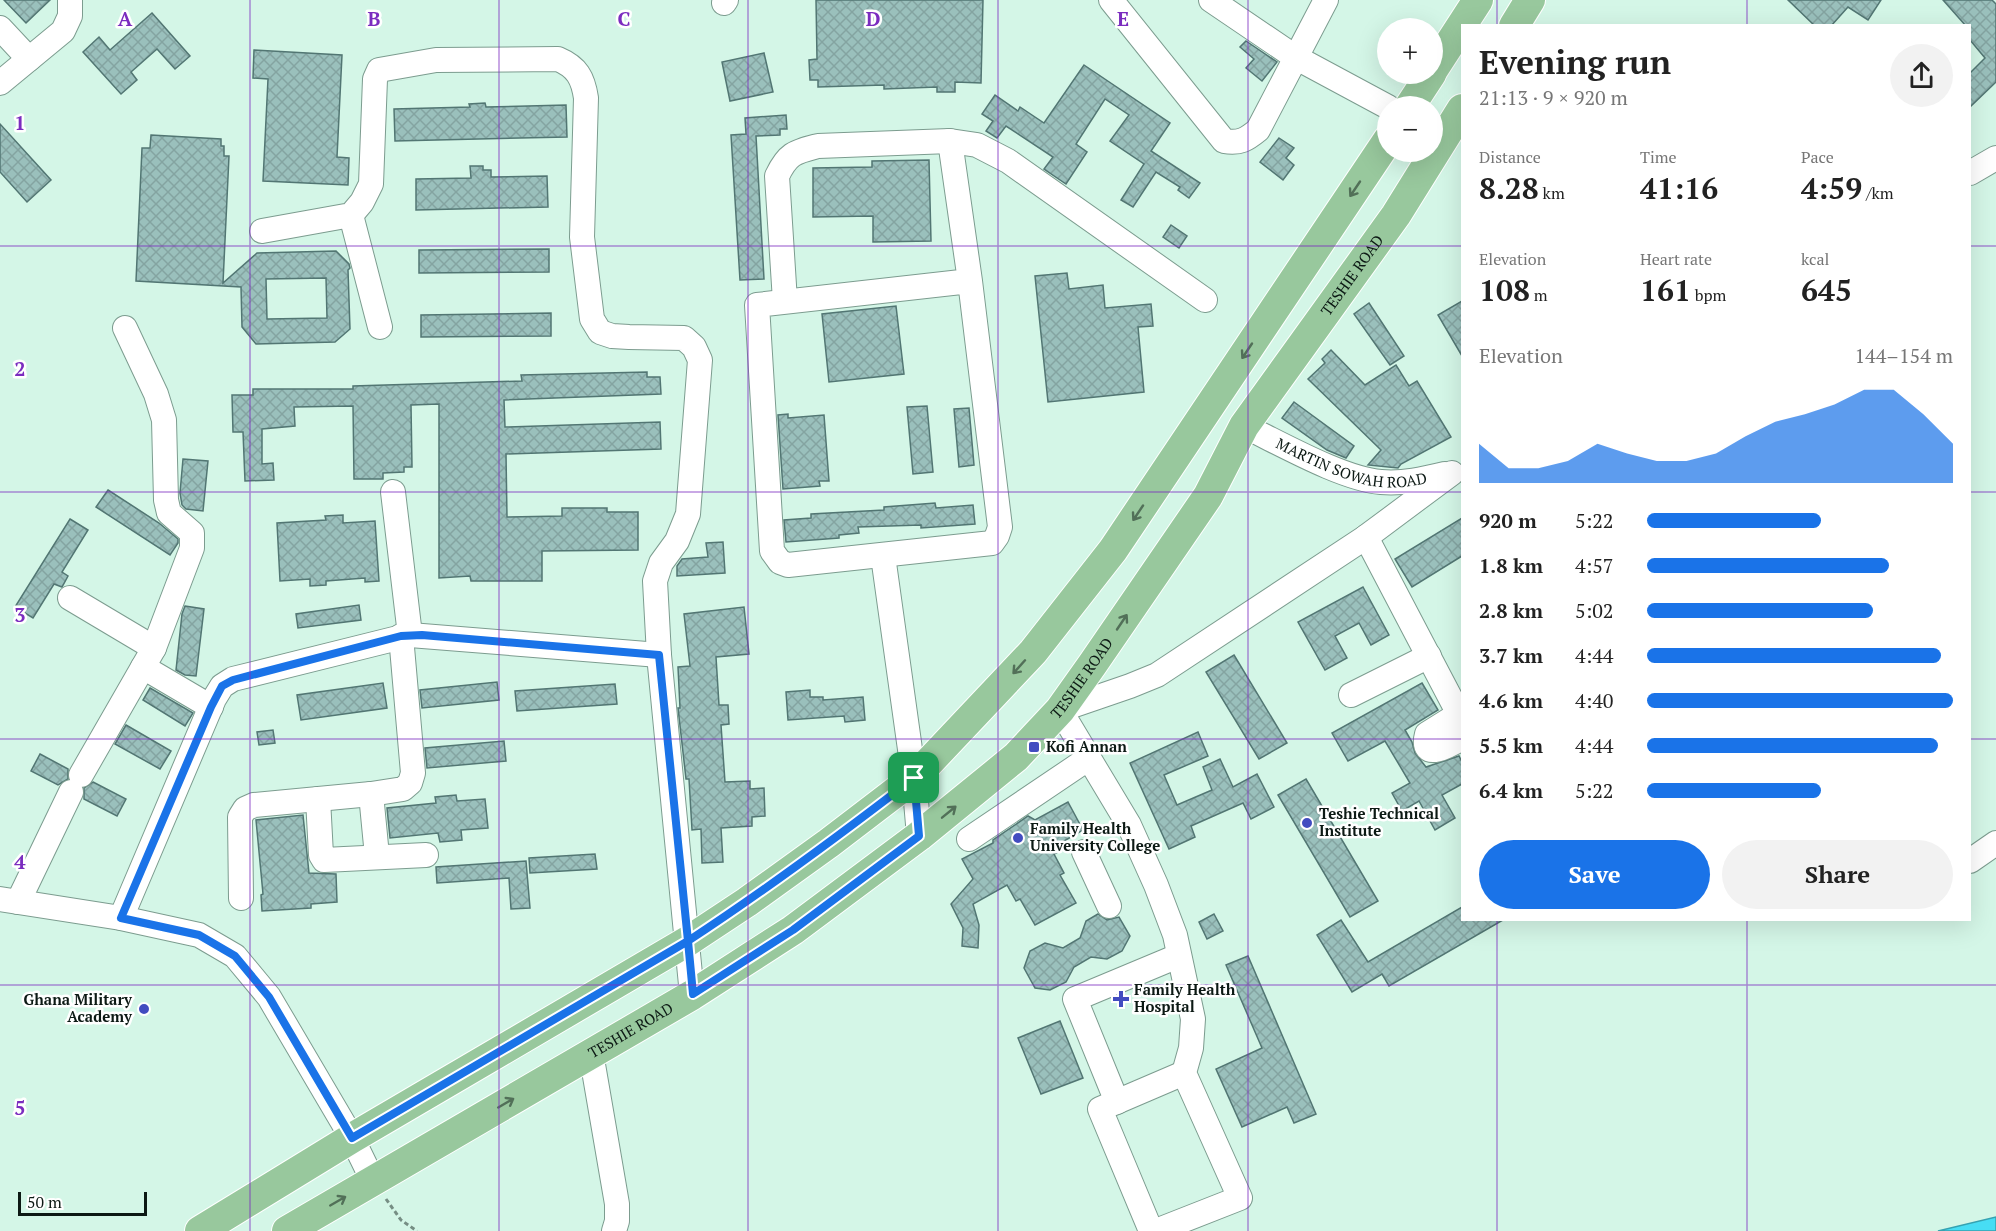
<!DOCTYPE html>
<html lang="en">
<head>
<meta charset="utf-8">
<style>
	body { margin:0; font-family:"PT Serif",serif; background:#f2f2f2; color:#222; height:100vh; display:flex; flex-direction:column; font-size:22px; white-space:nowrap }
	* { box-sizing:border-box; margin:0 }
	p { font-size:20px; color:#767676 }
	.icon { flex:none; width:33px; height:33px; fill:none; stroke:currentColor; stroke-width:2; stroke-linecap:round; stroke-linejoin:round }
	.map { position:relative; flex:1; overflow:hidden }
	.details { position:absolute; left:1461px; top:24px; width:510px; height:897px; display:flex; flex-direction:column; background:#fff; border-radius:0px; box-shadow:0 6px 24px #0002 }
	.details>* { flex:none }
	.fabs { position:absolute; left:1377px; top:18px; display:grid; gap:12px }
	.fabs a { display:grid; place-items:center; width:66px; height:66px; border-radius:50%; background:#fff; box-shadow:0 6px 24px #0002; font-size:30px }
	.scale { position:absolute; left:18px; bottom:15px; width:129px; box-sizing:border-box; padding-left:6px; border:3px solid #0c1914; border-top:0; font-size:16px; line-height:21px; white-space:nowrap; color:#0c1914; -webkit-text-stroke:4px #fff; paint-order:stroke }
	.pin { position:absolute; display:grid; place-items:center; width:51px; height:51px; color:#fff; margin:-26px; border-radius:12px; box-shadow:0 3px 9px #0006 }
	.round { display:grid; place-items:center; flex:none; width:63px; height:63px; border-radius:32px; background:#f2f2f2 }
	.headline { display:flex; align-items:center; justify-content:space-between; height:102px; padding:0 18px }
	h1 { font-size:33px; font-weight:700; line-height:45px }
	.figures { display:grid; grid-template-columns:repeat(3,1fr); gap:9px; height:102px; padding:6px 18px }
	.figures div { display:grid; align-content:center }
	.figures b { font-size:30px; font-weight:700 }
	.figures small { font-size:16px; font-weight:400 }
	.figures p { font-size:16px }
	.chart { height:168px; padding:12px 18px }
	.chart p { display:flex; justify-content:space-between }
	.chart svg { width:100%; height:108px; margin-top:6px; fill:#1a73e8; opacity:.7 }
	.button { display:flex; gap:12px; margin-top:auto; padding:12px 18px }
	.button a { flex:1; height:69px; border-radius:36px; background:#1a73e8; color:#fff; font-size:24px; font-weight:700; line-height:69px; text-align:center }
	.button a+a { background:#f2f2f2; color:#222 }
	ul { padding:0 18px; list-style:none; font-size:20px }
	li { display:grid; grid-template-columns:96px 72px 1fr; align-items:center; height:45px }
	li i { height:15px; border-radius:8px; background:#1a73e8 }
	.map>svg:first-child { display:block }
	.water { fill:#47ddf4; stroke:#35a2b1; stroke-width:1.5 }
	.building { fill:url(#building-cross-hatch); stroke:#527673; stroke-width:1.5; fill-rule:evenodd }
	.lines { fill:none; stroke-linecap:round; stroke-linejoin:round }
	.minor-casing { stroke:#7c9c8f; stroke-width:26 }
	.major-casing { stroke:#fff; stroke-width:32 }
	.path { stroke:#768e84; stroke-width:3; stroke-dasharray:4.5 3; stroke-linecap:butt }
	.minor { stroke:#fff; stroke-width:24 }
	.major { stroke:#98c89d; stroke-width:30 }
	.oneway { stroke:#527058 }
	.route-casing { stroke:#fff; stroke-width:12 }
	.route { stroke:#1a73e8; stroke-width:8 }
	.grid { fill:none; stroke:#7b2cbf; stroke-width:1.5; stroke-opacity:0.55 }
	.poi-dot { fill:#424cc0; stroke:#fff; stroke-width:2 }
	.labels { text-anchor:middle; stroke-width:5; stroke-linejoin:round; paint-order:stroke }
	.street-label { font-size:15px; fill:#0c1914; stroke:#fff }
	.poi-label { font-size:15px; font-weight:bold; fill:#0c1914; stroke:#fff; text-anchor:start }
	.grid-label { font-size:20px; text-anchor:middle; font-weight:bold; fill:#7b2cbf; stroke:#fff; stroke-width:5; stroke-linejoin:round; paint-order:stroke }
</style>
</head>
<body>
<div class="map">
<svg width="1996" height="1231" viewBox="0 0 1996 1231">
	<defs>
		<pattern id="building-cross-hatch" width="8" height="8" patternUnits="userSpaceOnUse" patternTransform="scale(1.5)"><rect width="8" height="8" fill="#9ac0bc"/><path d="M0 0l8 8M0 8l8-8" fill="none" stroke="#84a4a1"/></pattern>
	</defs>
	<rect width="100%" height="100%" fill="#d4f6e7"/>
	<path class="water" d="M1996,1217V1231H1938Z"/>
	<g class="building">
		<path d="M4,0H50L26,23Z"/>
		<path d="M816,0H983L981,83L955,82V92H937V87L884,89V85L818,87V80H810L809,60L817,59Z"/>
		<path d="M1788,0H1881L1868,20L1848,7L1831,26H1815Z"/>
		<path d="M1943,0H1992L1996,4V82L1970,107V73L1985,58L1970,40V26H1966Z"/>
		<path d="M152,13L190,56L175,69L157,49L131,72L137,80L121,94L83,52L99,37L110,50Z"/>
		<path d="M1246,41L1277,62L1262,81L1246,68L1254,59L1240,47Z"/>
		<path d="M254,50L342,55L337,157L349,158L348,185L263,181L268,79L253,78Z"/>
		<path d="M764,53L773,92L730,101L722,62Z"/>
		<path d="M1084,65L1170,123L1151,151L1200,183L1189,198L1178,190L1180,187L1156,172L1133,207L1121,200L1144,164L1110,141L1129,115L1105,99L1076,144L1087,152L1066,184L1044,169L1053,157L1006,126L997,138L986,131L993,121L982,114L995,95L1018,111L1020,107L1044,123Z"/>
		<path d="M485,103L486,107L566,105L567,137L395,141L394,109L470,107L469,104Z"/>
		<path d="M786,115L787,129H780V135L756,136L764,279L740,280L731,135L746,134L745,118Z"/>
		<path d="M0,124L51,180L27,202L0,172Z"/>
		<path d="M151,135L221,139V146H224V156H229L223,283L257,253L336,251L349,264L350,268L348,270L350,329L335,342L256,344L242,327L241,287L136,281L142,148H150ZM326,278L327,318L267,319L266,279Z"/>
		<path d="M1279,138L1294,148L1286,158L1294,165L1283,180L1260,162Z"/>
		<path d="M929,160L931,241L873,242V216L813,217V168L872,167V161Z"/>
		<path d="M470,166H483V170H491V177L547,176L548,207L416,210V179L471,178Z"/>
		<path d="M1171,225L1187,236L1179,248L1163,237Z"/>
		<path d="M549,249V272L419,273V250Z"/>
		<path d="M1067,273L1069,289L1103,285L1105,308L1151,304L1153,326L1138,327L1144,392L1048,402L1035,276Z"/>
		<path d="M1462,301V356L1438,315Z"/>
		<path d="M1369,303L1404,356L1390,365L1354,314Z"/>
		<path d="M896,306L904,374L829,382L822,314Z"/>
		<path d="M551,313V336L421,337V315Z"/>
		<path d="M1331,350L1365,385L1396,365L1409,386L1417,381L1451,437L1401,464L1398,468L1368,465L1381,450L1308,379L1325,363L1322,359Z"/>
		<path d="M647,372V377H660L661,394L504,400L505,427L660,422L661,449L506,454L507,517L562,516V508H607V512H638V550L542,551V581H471L470,576L439,578V404L411,405L412,467H404V472L383,473V479H354L353,406L294,407L295,426L262,429V464L273,463L274,480L245,481L243,432H233L232,395H253V389H353V386L522,381L521,375Z"/>
		<path d="M1294,402L1354,446L1346,458L1327,450L1282,418Z"/>
		<path d="M927,406L933,472L913,474L907,407Z"/>
		<path d="M969,408L974,465L959,467L954,409Z"/>
		<path d="M788,414V418L824,415L829,481H819L820,486L783,489L778,415Z"/>
		<path d="M183,459L208,461L203,511L186,509L182,505L180,493Z"/>
		<path d="M108,490L159,523L178,539V543L170,555L96,507Z"/>
		<path d="M935,503L936,508L973,505L975,524L921,528V525L858,527L859,533L839,535V538L786,542L784,520L811,518V514L884,510V507Z"/>
		<path d="M343,515V523L375,521L379,581L365,582V578L326,581V585L310,586V579L280,581L277,523L326,520L325,516Z"/>
		<path d="M1462,518V556L1412,587L1395,559Z"/>
		<path d="M70,519L88,530L62,572L68,576L62,587L54,584L33,618L15,607Z"/>
		<path d="M723,542L725,573L677,576V566L682,559L708,557L706,543Z"/>
		<path d="M1363,587L1389,635L1371,645L1359,623L1335,636L1347,658L1325,670L1298,622Z"/>
		<path d="M359,605L361,620L298,628L296,614Z"/>
		<path d="M185,606L204,609L196,676L185,675L176,670L182,614Z"/>
		<path d="M744,607L749,654L716,657L719,705H728L729,724L721,725L725,782L750,781V789L764,788L765,816L752,817V826L721,828L723,862L702,863L701,829L692,830L689,779H686L678,708H680L678,667L690,666L684,614Z"/>
		<path d="M1234,655L1287,743L1259,759L1206,672Z"/>
		<path d="M497,682L499,700L422,708L420,690Z"/>
		<path d="M383,683L387,708L301,720L297,695Z"/>
		<path d="M1422,683L1438,710L1405,730L1412,742L1415,753L1426,767L1459,756L1462,762V784L1442,795L1455,818L1435,830L1419,801L1402,811L1392,793L1410,783L1385,741L1348,761L1332,733Z"/>
		<path d="M615,684L617,704L517,711L515,691Z"/>
		<path d="M150,688L193,713L185,726L143,700Z"/>
		<path d="M810,690V697H823V700L863,697L865,720L845,722L844,716L788,720L786,692Z"/>
		<path d="M126,725L171,751L160,769L115,744Z"/>
		<path d="M273,730L275,743L259,745L257,732Z"/>
		<path d="M1198,732L1208,756L1164,775L1177,805L1212,790L1203,767L1220,759L1233,787L1257,774L1274,807L1251,819L1243,803L1191,826L1195,837L1169,849L1130,763Z"/>
		<path d="M504,741L506,761L427,768L425,748Z"/>
		<path d="M40,754L68,769V779L58,785L31,771Z"/>
		<path d="M1306,779L1378,901L1350,917L1278,795Z"/>
		<path d="M93,782L126,799L117,816L84,799V788Z"/>
		<path d="M456,795L457,801L485,799L488,828L461,830L462,840L440,842L438,833L390,838L387,808L436,803L435,797Z"/>
		<path d="M1068,802L1083,830L1064,841L1068,847L1054,854L1064,873L1060,875L1076,903L1035,925L1020,899L1016,901L1007,885L973,904L979,925L978,948L962,946L963,928L951,904L973,879L962,859L993,843V840L1028,816L1035,820Z"/>
		<path d="M303,815L309,873L336,874L337,902L311,904V908L262,911L261,895L263,894L256,820Z"/>
		<path d="M595,854L597,869L530,873L529,858Z"/>
		<path d="M526,861L530,908L511,909L509,878L437,883L436,867Z"/>
		<path d="M1462,907V920H1503L1389,986L1382,974L1352,992L1317,935L1341,920L1368,962Z"/>
		<path d="M1098,914L1107,920L1119,917L1130,936L1122,951L1107,959L1091,957L1074,967L1066,982L1050,990L1035,988L1024,968L1030,951L1045,943L1063,948L1080,938L1086,921Z"/>
		<path d="M1214,914L1223,931L1207,939L1199,922Z"/>
		<path d="M1248,956L1316,1114L1294,1123L1287,1107L1242,1127L1216,1069L1262,1048L1226,965Z"/>
		<path d="M1060,1021L1083,1078L1041,1094L1018,1038Z"/>
	</g>
	<g class="lines">
		<defs>
			<g id="minor">
				<path d="M1111,0L1224,141C1240,144 1247,139 1258,130L1326,0"/>
				<path d="M1211,0L1295,57L1388,107"/>
				<path d="M724,3L726,0"/>
				<path d="M0,28L29,59"/>
				<path d="M0,83L63,31L70,16V0"/>
				<path d="M950,141L970,281L1000,527L997,536L992,543L788,565L780,562L772,551L757,305L970,281"/>
				<path d="M1970,173L1996,158"/>
				<path d="M351,215L380,327"/>
				<path d="M262,231L351,215L362,202L371,184L375,79L379,70L436,60L558,59C577,67 583,78 586,98L582,237L592,319L600,332L612,336L629,337L684,338L694,347L700,360L688,514L677,541L661,563L655,581L659,655L692,995"/>
				<path d="M785,301L777,176C788,153 795,152 818,146L950,141L977,145L1008,161L1205,300"/>
				<path id="s1" d="M1244,426C1280,443 1342,479 1381,482C1403,484 1424,479 1445,474"/>
				<path d="M393,492L410,635"/>
				<path d="M1366,537L1462,720"/>
				<path d="M883,556L914,778L919,836"/>
				<path d="M70,598L154,648"/>
				<path d="M143,667L211,707"/>
				<path d="M1351,695L1429,656"/>
				<path d="M1459,714L1427,734C1419,764 1452,744 1462,738"/>
				<path d="M81,775L154,648L192,548V533L169,513L166,500L164,420L156,394L125,328"/>
				<path d="M371,794L377,856"/>
				<path d="M318,799L321,855L324,860L426,855"/>
				<path d="M969,839L1089,758"/>
				<path d="M1084,852L1109,906"/>
				<path d="M1970,861L1996,843"/>
				<path d="M241,898L240,817L245,809L254,805L371,794L403,789L410,783L413,773L401,636"/>
				<path d="M0,899L121,918L199,935L235,956L269,997L352,1138L373,1181"/>
				<path d="M18,902L71,792"/>
				<path d="M121,918L214,699L222,686L233,679L410,635L659,655"/>
				<path d="M591,1053L617,1204V1221L614,1231"/>
				<path d="M1117,1102L1075,999L1178,956"/>
				<path d="M1151,1231L1100,1109L1184,1073"/>
				<path d="M1156,1231L1240,1198L1184,1073L1191,1048L1193,1019L1175,935L1156,885L1129,825L1060,710L1130,686L1157,675L1366,537L1452,473"/>
			</g>
			<g id="major">
				<path d="M1514,26L1530,0"/>
				<path d="M1432,71L1478,0"/>
				<path d="M1410,106L1431,74"/>
				<path d="M200,1231L352,1138L688,941L747,902L829,843L914,778L1033,652L1113,550L1388,140"/>
				<path id="s2" d="M287,1231L692,995L793,930L919,836L1016,757L1060,710L1092,665L1208,496L1244,426L1396,215L1462,109"/>
			</g>
		</defs>
		<use href="#minor" class="minor-casing"/>
		<use href="#major" class="major-casing"/>
		<path class="path" d="M386,1199L401,1220L417,1231"/>
		<use href="#minor" class="minor"/>
		<use href="#major" class="major"/>
	</g>
	<defs><path id="oneway-shaft" d="M-6 0H5M1.5-3L5.5 0L1.5 3" fill="none" stroke-width="1.6" stroke-linecap="round" stroke-linejoin="round" transform="scale(1.5)"/></defs>
	<g class="oneway">
		<use href="#oneway-shaft" transform="translate(1355 189) rotate(124)"/>
		<use href="#oneway-shaft" transform="translate(1247 351) rotate(124)"/>
		<use href="#oneway-shaft" transform="translate(1138 513) rotate(124)"/>
		<use href="#oneway-shaft" transform="translate(1122 622) rotate(-56)"/>
		<use href="#oneway-shaft" transform="translate(1019 667) rotate(132)"/>
		<use href="#oneway-shaft" transform="translate(949 812) rotate(-39)"/>
		<use href="#oneway-shaft" transform="translate(506 1103) rotate(-30)"/>
		<use href="#oneway-shaft" transform="translate(338 1201) rotate(-30)"/>
	</g>
	<g class="lines">
		<defs>
			<path id="route" d="M914,778C840,835 766,890 688,941L659,655L422,635L401,636L233,680L222,686L211,707L121,918L199,935L235,956L269,997L352,1138L688,941L693,994L793,930L919,836L914,778"/>
		</defs>
		<use href="#route" class="route-casing"/>
		<use href="#route" class="route"/>
	</g>
	<path class="grid" d="M250,0V1231M499,0V1231M748,0V1231M998,0V1231M1248,0V1231M1497,0V26M1747,0V26M0,246H1462M1970,246H1996M0,492H1462M1970,492H1996M0,739H1462M1970,739H1996M1497,920V1231M1747,920V1231M0,985H1996"/>
	<g class="poi-dot">
		<rect x="1028" y="741" width="12" height="12" rx="3"/>
		<circle cx="1307" cy="823" r="6"/>
		<circle cx="1018" cy="838" r="6"/>
		<path d="M1118 990h6v6h6v6h-6v6h-6v-6h-6v-6h6z"/>
		<circle cx="144" cy="1009" r="6"/>
	</g>
	<g class="labels">
		<g class="street-label">
			<text dy="5" stroke="none"><textPath href="#s2" startOffset="1460">TESHIE ROAD</textPath></text>
			<text dy="5" stroke="none"><textPath href="#s1" startOffset="116">MARTIN SOWAH ROAD</textPath></text>
			<text dy="5" stroke="none"><textPath href="#s2" startOffset="974">TESHIE ROAD</textPath></text>
			<text dy="5" stroke="none"><textPath href="#s2" startOffset="398">TESHIE ROAD</textPath></text>
		</g>
		<g class="poi-label">
			<text x="1046" y="752">Kofi Annan</text>
			<text x="1319" y="819">Teshie Technical<tspan x="1319" dy="17">Institute</tspan></text>
			<text x="1030" y="834">Family Health<tspan x="1030" dy="17">University College</tspan></text>
			<text x="1134" y="995">Family Health<tspan x="1134" dy="17">Hospital</tspan></text>
			<text x="132" y="1005" text-anchor="end">Ghana Military<tspan x="132" dy="17">Academy</tspan></text>
		</g>
	</g>
	<g class="grid-label">
		<text x="125" y="26">A</text>
		<text x="374" y="26">B</text>
		<text x="624" y="26">C</text>
		<text x="873" y="26">D</text>
		<text x="1123" y="26">E</text>
		<text x="20" y="130">1</text>
		<text x="20" y="376">2</text>
		<text x="20" y="622">3</text>
		<text x="20" y="869">4</text>
		<text x="20" y="1115">5</text>
	</g>
</svg>
<div class="fabs">
<a>+</a>
<a>−</a>
</div>
<div class="scale">50 m</div>
<div class="pin" style="left:914px;top:778px;background:#1e9e55"><svg class="icon" aria-label="arrive" viewBox="0 0 24 24"><path d="M6 21V4h12l-3 4 3 4H6"/></svg></div>
<section class="details">
<div class="headline"><div><h1>Evening run</h1><p>21:13 · 9 × 920 m</p></div><a class="round"><svg class="icon" aria-label="share" viewBox="0 0 24 24"><path d="M12 15V3M7 8l5-5 5 5M5 13v7h14v-7"/></svg></a></div>
<div class="figures">
<div><p>Distance</p><b>8.28<small> km</small></b></div>
<div><p>Time</p><b>41:16</b></div>
<div><p>Pace</p><b>4:59<small> /km</small></b></div>
</div>
<div class="figures">
<div><p>Elevation</p><b>108<small> m</small></b></div>
<div><p>Heart rate</p><b>161<small> bpm</small></b></div>
<div><p>kcal</p><b>645</b></div>
</div>
<div class="chart"><p><span>Elevation</span>144–154 m</p>
<svg viewBox="0 0 160 44" preserveAspectRatio="none"><path d="M0 44V28L10 38L20 38L30 35L40 28L50 32L60 35L70 35L80 32L90 25L100 19L110 16L120 12L130 6L140 6L150 16L160 28V44z"/></svg>
</div>
<ul>
<li><b>920 m</b>5:22<i style="width:57%"></i></li>
<li><b>1.8 km</b>4:57<i style="width:79%"></i></li>
<li><b>2.8 km</b>5:02<i style="width:74%"></i></li>
<li><b>3.7 km</b>4:44<i style="width:96%"></i></li>
<li><b>4.6 km</b>4:40<i style="width:100%"></i></li>
<li><b>5.5 km</b>4:44<i style="width:95%"></i></li>
<li><b>6.4 km</b>5:22<i style="width:57%"></i></li>
</ul>
<div class="button"><a>Save</a><a>Share</a></div>
</section>
</div>
</body>
</html>
